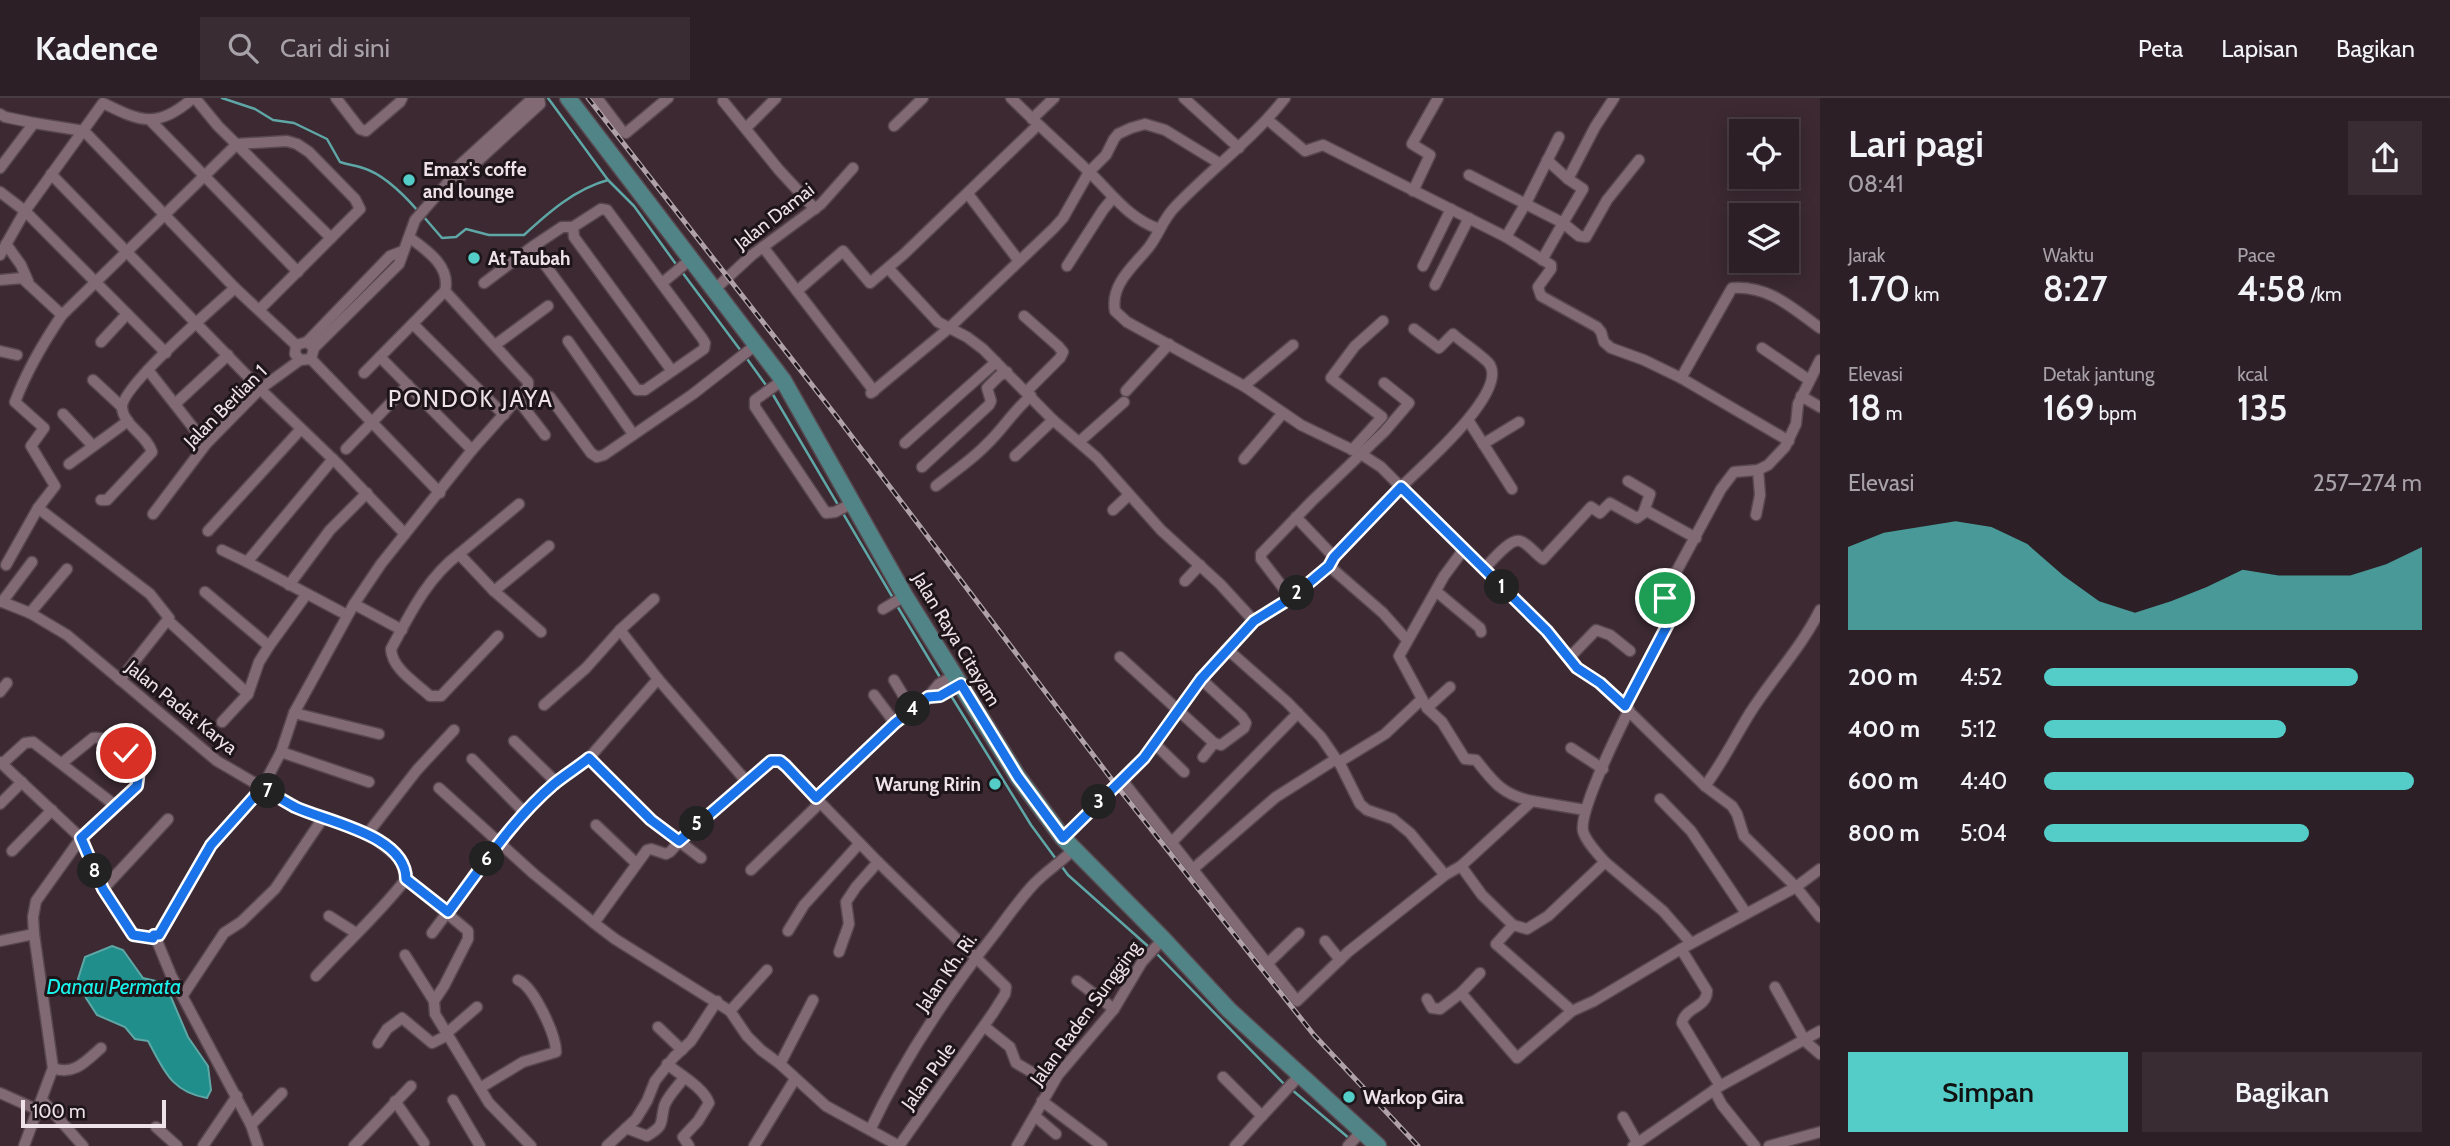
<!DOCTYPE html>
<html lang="id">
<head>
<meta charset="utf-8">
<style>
	body { margin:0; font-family:Cabin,sans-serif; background:#392c32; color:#f1f3f6; height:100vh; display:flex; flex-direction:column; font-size:26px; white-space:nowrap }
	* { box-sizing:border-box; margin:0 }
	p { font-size:23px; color:#a7a2a7 }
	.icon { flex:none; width:38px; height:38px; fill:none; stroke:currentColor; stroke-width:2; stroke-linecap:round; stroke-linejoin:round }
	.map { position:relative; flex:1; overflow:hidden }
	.sheet { display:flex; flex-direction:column; background:#2d1f26; width:630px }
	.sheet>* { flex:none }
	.fabs { position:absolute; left:1729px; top:21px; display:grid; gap:14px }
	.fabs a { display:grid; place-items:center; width:70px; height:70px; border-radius:0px; background:#2d1f26; box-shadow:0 4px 18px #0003,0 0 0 2px #483d43; font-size:35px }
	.scale { position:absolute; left:21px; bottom:18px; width:145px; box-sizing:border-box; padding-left:7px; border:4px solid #eee1e7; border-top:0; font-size:19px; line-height:24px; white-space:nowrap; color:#eee1e7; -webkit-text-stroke:5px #1e1519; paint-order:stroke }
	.pin { position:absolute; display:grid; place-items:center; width:60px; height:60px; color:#fff; margin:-30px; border:4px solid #fff; border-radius:50%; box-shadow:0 2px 7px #0007 }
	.km { position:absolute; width:35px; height:35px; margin:-18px; border-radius:50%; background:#222; color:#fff; font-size:19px; line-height:35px; text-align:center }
	.round { display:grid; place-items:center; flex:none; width:74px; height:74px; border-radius:0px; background:#392c32 }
	.head { display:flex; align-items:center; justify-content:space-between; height:119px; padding:0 28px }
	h1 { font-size:38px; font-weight:600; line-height:52px }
	.stats { display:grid; grid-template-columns:repeat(3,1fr); gap:10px; height:119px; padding:7px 28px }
	.stats div { display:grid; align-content:center }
	.stats b { font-size:35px; font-weight:600 }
	.stats small { font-size:19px; font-weight:400 }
	.stats p { font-size:19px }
	.chart { height:196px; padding:14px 28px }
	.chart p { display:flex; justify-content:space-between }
	.chart svg { width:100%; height:126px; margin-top:7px; fill:#54cdc8; opacity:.7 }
	.cta { display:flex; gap:14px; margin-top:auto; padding:14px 28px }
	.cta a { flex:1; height:80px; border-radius:0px; background:#54cdc8; color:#111; font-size:28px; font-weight:600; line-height:80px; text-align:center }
	.cta a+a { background:#392c32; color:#f1f3f6 }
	ul { padding:0 28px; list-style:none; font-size:23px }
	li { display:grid; grid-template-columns:112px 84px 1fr; align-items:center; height:52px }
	li i { height:18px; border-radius:9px; background:#54cdc8 }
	header { display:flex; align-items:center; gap:42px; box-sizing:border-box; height:98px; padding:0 35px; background:#2d1f26; border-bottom:2px solid #483d43 }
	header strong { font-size:33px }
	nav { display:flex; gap:38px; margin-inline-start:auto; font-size:24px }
	.search { width:490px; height:63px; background:#392c32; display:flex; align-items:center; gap:18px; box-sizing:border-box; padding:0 24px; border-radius:0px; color:#a7a2a7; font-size:26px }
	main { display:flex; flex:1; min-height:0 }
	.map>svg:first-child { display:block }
	.water { fill:#208e8a; stroke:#5ea7a6; stroke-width:2 }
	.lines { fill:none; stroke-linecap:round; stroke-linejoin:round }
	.stream { stroke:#5ea7a6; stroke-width:2.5 }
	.street-casing { stroke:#58474f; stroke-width:13 }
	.primary-casing { stroke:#58474f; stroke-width:19 }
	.street { stroke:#816a74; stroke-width:10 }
	.primary { stroke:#518486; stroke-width:16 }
	.rail-casing { stroke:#b0a1a8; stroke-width:5 }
	.rail { stroke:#1e1519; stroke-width:2.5; stroke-dasharray:8; stroke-linecap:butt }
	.route-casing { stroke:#fff; stroke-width:14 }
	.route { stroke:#1a73e8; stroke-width:9 }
	.poi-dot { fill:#54cdc8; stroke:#1e1519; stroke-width:2.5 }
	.labels { text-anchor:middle; stroke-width:6; stroke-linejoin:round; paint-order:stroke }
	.poi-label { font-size:19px; font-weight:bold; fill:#eee1e7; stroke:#1e1519; text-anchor:start }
	.street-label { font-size:19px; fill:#eee1e7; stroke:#1e1519 }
	.water-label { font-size:21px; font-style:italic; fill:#1af2ec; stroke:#1e1519 }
	.quarter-label { font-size:23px; letter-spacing:2px; fill:#eee1e7; stroke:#1e1519 }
</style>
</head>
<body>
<header>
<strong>Kadence</strong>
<div class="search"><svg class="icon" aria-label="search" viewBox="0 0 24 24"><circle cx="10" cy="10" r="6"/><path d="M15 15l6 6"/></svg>Cari di sini</div>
<nav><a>Peta</a><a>Lapisan</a><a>Bagikan</a></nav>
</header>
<main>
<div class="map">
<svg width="1820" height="1048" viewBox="0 0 1820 1048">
	<rect width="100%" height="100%" fill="#3c2932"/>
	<path class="water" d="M112,848L123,852L143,880L160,884L171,899L188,939L208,968L211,992L207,1000C171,994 164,972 148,943L135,941L125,929L97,917L86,900L78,881L85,859Z"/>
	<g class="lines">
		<g class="stream">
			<path d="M222,0L255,11L273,22L294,25L327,41L340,64C348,67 355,67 363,70C383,76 405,98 418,113"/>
			<path d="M548,0L608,82L634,108L678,169"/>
			<path d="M423,118L442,140L456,139L466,131L489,137H524C549,114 575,91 608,82"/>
			<path d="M682,174L741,253"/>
			<path d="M745,258L768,290"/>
			<path d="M772,295L893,500"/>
			<path d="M896,506L941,581"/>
			<path d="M950,596L1031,727L1056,761"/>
			<path d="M1060,766L1068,777L1150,850"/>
			<path d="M1155,854L1285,987"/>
			<path d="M1291,991L1350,1041"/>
		</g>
		<defs>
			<g id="street">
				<path d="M195,0L218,28L331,140"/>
				<path d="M336,0L360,31L366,33L400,4L402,0"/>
				<path d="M597,0L622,33L626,35L668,0"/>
				<path d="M1011,0C1036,25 1062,48 1087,72C1111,94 1127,120 1159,131"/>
				<path d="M1184,0L1239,50"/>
				<path d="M723,3L779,72L815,111"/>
				<path d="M0,16L5,19L34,25"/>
				<path d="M1032,21L1054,0"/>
				<path d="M150,22L298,174"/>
				<path d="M1268,22L1305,53L1323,47L1506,139L1526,105L1559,39"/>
				<path d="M894,28L923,0"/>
				<path d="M746,30L776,0"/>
				<path d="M0,70L34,25L84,33L235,190L296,247"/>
				<path d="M51,76L260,291L338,366L405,436"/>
				<path d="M1469,77L1563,125L1583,91L1568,81L1547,62"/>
				<path d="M451,81H458L540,6L539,0"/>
				<path d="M1568,81L1595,29L1614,0"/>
				<path d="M1413,93L1430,57L1412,46L1438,0"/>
				<path d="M0,94L25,113L166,255"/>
				<path d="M968,96L1019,163"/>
				<path d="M573,129L574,139L672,273"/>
				<path d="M1506,139L1551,167V171L1538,189L1541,198L1597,229L1601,234L1604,244L1611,250L1644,262L1681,280L1789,343"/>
				<path d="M6,146L21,167L28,183"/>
				<path d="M763,149L874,293"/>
				<path d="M0,157L25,113L103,5C141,24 158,31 193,0"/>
				<path d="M1542,162L1563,125L1579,138L1586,139L1607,102L1639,62"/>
				<path d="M1067,168L1103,112L1112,101"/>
				<path d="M1423,168L1451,111"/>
				<path d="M888,170L938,224L967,239L983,251L1053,322L1097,360L1161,432L1220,486L1254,523"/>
				<path d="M0,182L22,180L62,217"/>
				<path d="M484,185L532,149L637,292H645L704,251L705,245L702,240L607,112L601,111L573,129H562L532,149"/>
				<path d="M662,185L690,162"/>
				<path d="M1435,187L1469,120"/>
				<path d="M714,192L752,157L821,106L853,70"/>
				<path d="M797,193L843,153L870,185L904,156L1038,27"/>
				<path d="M1024,218L1058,248L1063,254L1060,260L1027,293"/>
				<path d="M413,226L504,317"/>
				<path d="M1414,231L1439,250L1453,236C1460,243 1486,260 1490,267C1507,296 1420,370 1401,389L1547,532L1576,570L1600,585L1705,688L1732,708L1737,716L1744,738L1796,789L1820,819"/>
				<path d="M568,243L633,336"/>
				<path d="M101,244L127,216"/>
				<path d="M307,244L390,158L403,153"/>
				<path d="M495,247L548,208"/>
				<path d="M314,250L307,244L296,247L295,256L300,262L311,261L314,250L399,166L415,122L451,81V75L533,0"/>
				<path d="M1762,250L1809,282"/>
				<path d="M0,253L17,257"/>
				<path d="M380,259L472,352"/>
				<path d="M311,261L440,395"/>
				<path d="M148,272L206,346"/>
				<path d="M364,275L445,193C451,169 428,153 410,140"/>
				<path d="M1681,280L1732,190C1769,187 1792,210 1820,230"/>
				<path d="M93,282L122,309"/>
				<path d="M783,282L755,302V309L826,415L835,414L853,405"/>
				<path d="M1244,288L1293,247"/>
				<path d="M1126,293L1169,246"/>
				<path d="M871,295L948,231L1054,130L1063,120L1089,74L1106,57L1114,41L1118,36L1131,30L1145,26L1165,32L1219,65"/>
				<path d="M1801,298L1820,309"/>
				<path d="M550,299L591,355L597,359L604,357L693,296L757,246"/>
				<path d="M518,302L545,337"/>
				<path d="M175,306L228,257"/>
				<path d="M63,316L92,347"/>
				<path d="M1468,322L1512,391"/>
				<path d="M1079,344L1124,304"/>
				<path d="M905,345L996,264"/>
				<path d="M1483,346L1519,324"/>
				<path d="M346,351L408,287"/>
				<path d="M1352,352L1382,319L1331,280L1355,248L1383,223"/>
				<path d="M1015,358L1053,322"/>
				<path d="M333,361L247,464L347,517"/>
				<path d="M1244,361L1283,315"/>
				<path d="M69,366L128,323"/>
				<path d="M922,369L989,307L991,303L987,290L999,278L1007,274"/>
				<path d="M1628,383L1650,396L1644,413"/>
				<path d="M936,388C953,374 972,362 987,346C1003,331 1014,312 1031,298"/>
				<path d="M101,402H107L152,354C147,337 124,328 122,310C120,290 216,207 235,190"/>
				<path d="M38,410L150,496L169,520L120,582"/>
				<path d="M1113,412L1129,397"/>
				<path d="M153,416L206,346L260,291L300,262"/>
				<path d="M1756,417L1760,397L1758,372"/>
				<path d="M1296,419L1334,459"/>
				<path d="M208,433L301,331"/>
				<path d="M1464,451L1444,478L1399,558L1427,610L1442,624L1465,661L1476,662C1494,685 1503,697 1532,703"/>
				<path d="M222,452L247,464"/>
				<path d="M459,456L519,406"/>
				<path d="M6,467L38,410L55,388L31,348L44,330L15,304C27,272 43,245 62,217L237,46L287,43L297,46L309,54L355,101L360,111L259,212"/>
				<path d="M1329,468L1383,515L1407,542"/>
				<path d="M1484,471C1491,464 1510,440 1520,443C1528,445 1536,457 1543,461L1591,409L1600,415L1610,405L1637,420L1647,413L1696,440"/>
				<path d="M1185,483L1200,467"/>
				<path d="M289,487L330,432L367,395"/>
				<path d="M494,493L549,448"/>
				<path d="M205,494L269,548"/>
				<path d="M1437,494L1480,530L1481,534"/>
				<path d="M1291,500L1261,461V456L1312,403L1385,333L1409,305L1384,285"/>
				<path d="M0,503L30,515L67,537L217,663L296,709L368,735L399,760L406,772V781L468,833V841L444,888L434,903L435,916L489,1005L531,1048"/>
				<path d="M2,504L32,464"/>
				<path d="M354,506L402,532"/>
				<path d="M883,511L905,498"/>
				<path d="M30,515L67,471"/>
				<path d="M172,526L248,596"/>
				<path d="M620,532L658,581L747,684"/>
				<path d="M498,538L441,598H430C416,585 392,571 391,551C410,516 427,480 459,456L494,493L541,534"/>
				<path d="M1227,551L1287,604L1321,639L1341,668L1360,706L1367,712L1393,721L1410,735L1445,777L1461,768L1482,797L1513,827"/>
				<path d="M1120,559L1214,645L1221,647L1244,630L1246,625L1242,619L1201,581"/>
				<path d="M1570,559L1596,532L1610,537L1630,553"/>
				<path d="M894,582L912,612"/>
				<path d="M0,594L7,585"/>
				<path d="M874,597L895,625"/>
				<path d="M928,599L940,598L961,586"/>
				<path d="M544,607L586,570L620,532L654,501"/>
				<path d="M1625,608L1668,526C1668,511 1663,505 1668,489L1721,391L1734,374L1758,372L1768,367L1785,349L1796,326L1798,306L1820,262"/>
				<path d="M1427,610L1450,589"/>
				<path d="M294,615L379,636"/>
				<path d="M222,624L248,596L259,564L269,548L306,497"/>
				<path d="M514,643L556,684"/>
				<path d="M1155,646L1184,674"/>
				<path d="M1571,650L1603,671"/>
				<path d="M281,654L369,684"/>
				<path d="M1203,659L1214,645"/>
				<path d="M589,660L651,722L701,760"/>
				<path d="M472,661L525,715"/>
				<path d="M0,664L81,740L103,791L133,837L153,840"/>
				<path d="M1339,664L1385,636L1422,601"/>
				<path d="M2,666L25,645L33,644L116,708"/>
				<path d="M1122,682L1297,903L1348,854L1445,777"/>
				<path d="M1705,688C1723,664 1735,639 1750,615C1773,579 1801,550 1820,512"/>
				<path d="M439,690L534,776L594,825L615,841L730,913L747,938L761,952L780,966L826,1008L899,1048"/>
				<path d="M815,700L895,625L928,599L939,586L955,577"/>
				<path d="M1660,701L1691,733L1746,815"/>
				<path d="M0,706L22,684"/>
				<path d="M596,727L636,765"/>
				<path d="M368,735L417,672L454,632"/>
				<path d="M1063,740L1144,660L1201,581L1227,551L1254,523L1291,500L1329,468L1334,459L1401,389L1381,369L1361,356L1301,327L1244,288L1127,224L1115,213C1110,186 1134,168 1149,149C1159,136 1163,121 1175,109C1211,71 1253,41 1285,0"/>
				<path d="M1172,744L1298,615"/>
				<path d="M12,753L52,712"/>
				<path d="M1605,764C1598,756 1586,744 1583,733C1579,713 1618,634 1629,612"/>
				<path d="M1461,768L1532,703L1585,712"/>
				<path d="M1193,771L1276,699L1336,661"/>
				<path d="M751,772L820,705"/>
				<path d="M103,791L168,721"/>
				<path d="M329,818L356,835"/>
				<path d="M594,825L647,752L651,751L666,756L670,754L690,732L766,667L771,663H780L878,764L1006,889L1005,896L993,915L899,1048"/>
				<path d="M788,833L804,807L859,746"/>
				<path d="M432,835L500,744L525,715L556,684L589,660L658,581"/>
				<path d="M159,837L211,747L262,690L281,654L294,615L354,506L381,466L472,352L528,289V284L445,193"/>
				<path d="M0,843L34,836"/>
				<path d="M157,843L171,877L251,1027L258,1048"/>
				<path d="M1325,843L1340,862"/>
				<path d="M839,854L849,826L846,804L856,789L878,764"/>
				<path d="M405,857L434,903"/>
				<path d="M1267,866L1299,835"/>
				<path d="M316,878C346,845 379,816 406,781"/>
				<path d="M1077,883L1114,911"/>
				<path d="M1775,889L1805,943L1820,956"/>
				<path d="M1461,895L1480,875"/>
				<path d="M183,897L224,835L241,824L275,791L323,720"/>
				<path d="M1427,901L1432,910L1440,911L1461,895L1517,960L1572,913L1594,903L1681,851"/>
				<path d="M730,913L767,872"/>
				<path d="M1572,913L1496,846L1513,827L1527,831L1548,818L1605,764L1663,813L1691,845"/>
				<path d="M658,929L682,952"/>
				<path d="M985,929L1010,949L1016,965L1052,986"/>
				<path d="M447,935L477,909"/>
				<path d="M378,945L387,931L402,920L432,945L448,937"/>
				<path d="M667,966C680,977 703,989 709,1005L698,1023L683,1039L689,1048"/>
				<path d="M780,966L813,902"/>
				<path d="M53,970C74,978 86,963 101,950"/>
				<path d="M1223,979L1262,1018L1299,978"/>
				<path d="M1720,988L1682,925C1685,909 1707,910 1707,893L1681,851L1796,789L1820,771"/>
				<path d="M480,990L523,964L556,954C556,937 534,889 518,882"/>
				<path d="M1714,992L1722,1007L1755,1048"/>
				<path d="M0,995L38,1012"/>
				<path d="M453,1002L480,1048"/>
				<path d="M43,1003L83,1048"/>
				<path d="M395,1003L424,1045"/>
				<path d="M1042,1003L1102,1048"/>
				<path d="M1035,1018L1056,1036"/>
				<path d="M1623,1019L1637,1044"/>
				<path d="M251,1027L282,995"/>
				<path d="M156,1029L177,1048"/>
				<path d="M626,1030L647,1038C665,1027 660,1026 664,1009C666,1000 678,988 684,980"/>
				<path d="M870,1032C903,962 948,895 996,834C1008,818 1020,801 1033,787C1045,774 1060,765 1073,752"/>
				<path d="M24,1048L53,970L34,836L33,819L36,803L81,740L137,688C138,683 140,677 138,671C132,655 110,638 93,640L62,665"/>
				<path d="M203,1048L237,998"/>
				<path d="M354,1048L411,988"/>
				<path d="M607,1048L636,1021L647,1003L655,983L674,959L691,943L717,903"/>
				<path d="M754,1048L795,981"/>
				<path d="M1017,1048L1058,977L1114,911L1142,864L1163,841"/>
				<path d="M1235,1048L1262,1018"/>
				<path d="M1348,1048L1362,1033"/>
				<path d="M1633,1048L1720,988L1820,933"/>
				<path d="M1769,1048L1820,1034"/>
			</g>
			<path id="primary" d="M568,0L783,282L905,498L1018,679L1063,740L1163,841L1229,912L1378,1048"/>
		</defs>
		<use href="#street" class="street-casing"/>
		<use href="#primary" class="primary-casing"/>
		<use href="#street" class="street"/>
		<use href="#primary" class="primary"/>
		<defs>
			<path id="rail" d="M588,0L837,319L1116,687L1314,937L1418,1048"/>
		</defs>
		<use href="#rail" class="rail-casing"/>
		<use href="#rail" class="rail"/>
	</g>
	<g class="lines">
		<defs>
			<path id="route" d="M126,655L139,673L137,688L81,740L103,791L133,837L153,840L154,837H159L211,747L262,690C273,696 284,703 295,709C327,724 406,737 406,781L448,814C481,770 512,722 554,686C565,677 578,669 589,660L651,722L679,743L771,663H780L786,668L816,700L895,625L928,599L940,598L961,586L1018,679L1063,740L1144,660L1201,581L1254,523L1291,500L1329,468L1334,459L1401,389L1547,533L1577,570L1600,585L1625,608L1668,526L1665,500"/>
		</defs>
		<use href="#route" class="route-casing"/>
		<use href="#route" class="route"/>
	</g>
	<g class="poi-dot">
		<circle cx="409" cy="82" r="7"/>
		<circle cx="474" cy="160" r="7"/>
		<circle cx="995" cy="686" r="7"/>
		<circle cx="1349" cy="999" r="7"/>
	</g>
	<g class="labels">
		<g class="poi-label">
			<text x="423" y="78">Emax's coffe<tspan x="423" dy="22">and lounge</tspan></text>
			<text x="488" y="167">At Taubah</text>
			<text x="981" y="693" text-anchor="end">Warung Ririn</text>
			<text x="1363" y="1006">Warkop Gira</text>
		</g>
		<g class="street-label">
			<text transform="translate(774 118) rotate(-38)" y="7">Jalan Damai</text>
			<text transform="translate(225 308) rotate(-45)" y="7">Jalan Berlian 1</text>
			<text transform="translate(957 541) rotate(59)" y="7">Jalan Raya Citayam</text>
			<text transform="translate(182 609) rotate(39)" y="7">Jalan Padat Karya</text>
			<text transform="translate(946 874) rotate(-55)" y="7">Jalan Kh. Ri.</text>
			<text transform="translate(1085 915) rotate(-54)" y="7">Jalan Raden Sungging</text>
			<text transform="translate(928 978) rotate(-54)" y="7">Jalan Pule</text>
		</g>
		<g class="water-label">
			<text x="114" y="896">Danau Permata</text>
		</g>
		<g class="quarter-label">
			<text x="471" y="309">PONDOK JAYA</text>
		</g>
	</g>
</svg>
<div class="fabs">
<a><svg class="icon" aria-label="locate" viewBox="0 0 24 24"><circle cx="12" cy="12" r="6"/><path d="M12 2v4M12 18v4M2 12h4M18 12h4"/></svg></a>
<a><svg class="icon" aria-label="layers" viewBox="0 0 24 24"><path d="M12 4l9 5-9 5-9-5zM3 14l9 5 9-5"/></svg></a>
</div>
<div class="scale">100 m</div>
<div class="pin" style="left:1665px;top:500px;background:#1e9e55"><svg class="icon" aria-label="arrive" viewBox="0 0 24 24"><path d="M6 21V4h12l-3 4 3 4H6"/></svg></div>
<div class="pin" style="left:126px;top:655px;background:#d93025"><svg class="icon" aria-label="check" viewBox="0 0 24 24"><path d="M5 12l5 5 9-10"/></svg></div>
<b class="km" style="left:1502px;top:489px">1</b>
<b class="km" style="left:1297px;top:495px">2</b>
<b class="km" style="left:1099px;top:704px">3</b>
<b class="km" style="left:913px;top:611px">4</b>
<b class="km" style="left:697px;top:726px">5</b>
<b class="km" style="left:487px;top:761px">6</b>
<b class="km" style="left:268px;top:693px">7</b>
<b class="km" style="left:95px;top:773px">8</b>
</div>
<section class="sheet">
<div class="head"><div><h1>Lari pagi</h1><p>08:41</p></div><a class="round"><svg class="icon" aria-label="share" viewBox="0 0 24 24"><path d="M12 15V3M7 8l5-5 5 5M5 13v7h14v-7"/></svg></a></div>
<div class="stats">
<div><p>Jarak</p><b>1.70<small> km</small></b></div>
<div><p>Waktu</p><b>8:27</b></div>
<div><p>Pace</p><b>4:58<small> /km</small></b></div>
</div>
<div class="stats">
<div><p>Elevasi</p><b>18<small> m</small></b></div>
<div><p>Detak jantung</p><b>169<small> bpm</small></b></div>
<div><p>kcal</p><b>135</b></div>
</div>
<div class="chart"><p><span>Elevasi</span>257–274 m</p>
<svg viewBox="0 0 160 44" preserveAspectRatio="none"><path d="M0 44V15L10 10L20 8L30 6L40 8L50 14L60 25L70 34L80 38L90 34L100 29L110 23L120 25L130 25L140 25L150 21L160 15V44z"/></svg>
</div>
<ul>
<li><b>200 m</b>4:52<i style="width:83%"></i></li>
<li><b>400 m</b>5:12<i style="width:64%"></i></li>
<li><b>600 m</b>4:40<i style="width:98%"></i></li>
<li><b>800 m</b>5:04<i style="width:70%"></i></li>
</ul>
<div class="cta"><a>Simpan</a><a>Bagikan</a></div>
</section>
</main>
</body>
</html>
